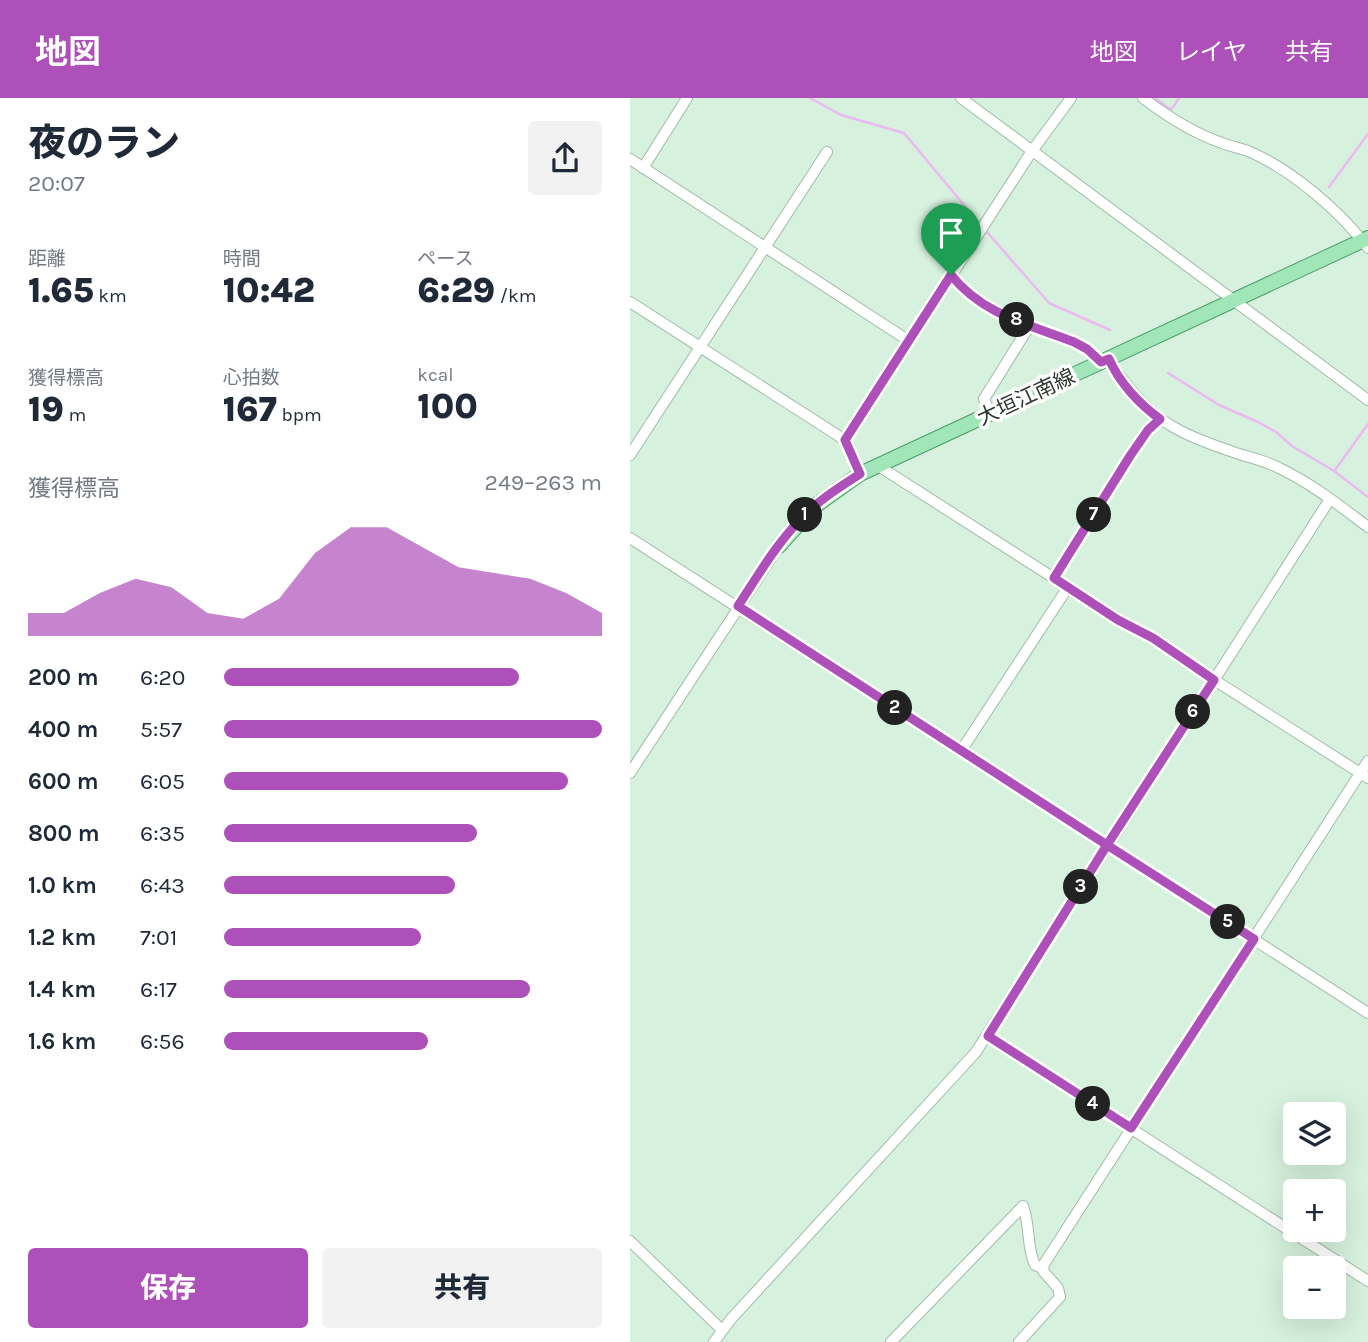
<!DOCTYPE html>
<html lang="ja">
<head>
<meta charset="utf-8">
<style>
	body { margin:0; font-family:Karla,"Noto Sans JP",sans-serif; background:#f2f2f3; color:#1f2937; height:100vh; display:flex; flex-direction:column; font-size:26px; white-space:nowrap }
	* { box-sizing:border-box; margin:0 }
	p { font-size:23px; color:#747a83 }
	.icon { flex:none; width:38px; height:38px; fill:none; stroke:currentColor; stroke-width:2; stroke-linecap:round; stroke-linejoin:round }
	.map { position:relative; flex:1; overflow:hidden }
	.details { display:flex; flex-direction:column; background:#fff; width:630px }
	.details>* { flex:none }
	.buttons { position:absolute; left:653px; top:1004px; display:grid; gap:14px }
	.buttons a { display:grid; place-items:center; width:63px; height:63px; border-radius:7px; background:#fff; box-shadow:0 7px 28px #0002; font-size:35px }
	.pin { position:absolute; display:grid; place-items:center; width:60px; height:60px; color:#fff; margin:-72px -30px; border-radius:50% 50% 50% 0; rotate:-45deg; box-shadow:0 0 7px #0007 }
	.pin .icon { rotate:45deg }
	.km { position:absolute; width:35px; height:35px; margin:-18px; border-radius:50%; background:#222; color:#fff; font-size:19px; line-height:35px; text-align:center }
	.round { display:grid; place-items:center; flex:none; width:74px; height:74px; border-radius:7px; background:#f2f2f3 }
	.headline { display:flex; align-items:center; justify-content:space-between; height:119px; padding:0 28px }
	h1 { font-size:38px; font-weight:800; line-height:52px }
	.stats { display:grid; grid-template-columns:repeat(3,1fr); gap:10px; height:119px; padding:7px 28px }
	.stats div { display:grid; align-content:center }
	.stats b { font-size:35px; font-weight:800 }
	.stats small { font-size:19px; font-weight:400 }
	.stats p { font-size:19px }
	.chart { height:196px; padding:14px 28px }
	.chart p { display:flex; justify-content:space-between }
	.chart svg { width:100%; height:126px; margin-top:7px; fill:#ae50ba; opacity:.7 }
	.cta { display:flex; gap:14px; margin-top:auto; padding:14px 28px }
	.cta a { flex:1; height:80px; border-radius:7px; background:#ae50ba; color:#fff; font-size:28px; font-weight:800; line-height:80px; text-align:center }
	.cta a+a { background:#f2f2f3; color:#1f2937 }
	ul { padding:0 28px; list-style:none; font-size:23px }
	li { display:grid; grid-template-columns:112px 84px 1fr; align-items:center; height:52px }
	li i { height:18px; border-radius:9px; background:#ae50ba }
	header { display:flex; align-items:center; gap:42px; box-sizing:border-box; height:98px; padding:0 35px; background:#ae50ba; color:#fff }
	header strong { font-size:33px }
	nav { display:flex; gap:38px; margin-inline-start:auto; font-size:24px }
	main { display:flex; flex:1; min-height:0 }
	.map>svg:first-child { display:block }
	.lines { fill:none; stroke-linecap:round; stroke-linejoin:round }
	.stream { stroke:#ecb9f1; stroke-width:2.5 }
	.minor-casing { stroke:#a1bba8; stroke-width:12 }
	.major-casing { stroke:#4e9e6a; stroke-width:16 }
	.minor { stroke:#fff; stroke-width:10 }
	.major { stroke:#a0e6b8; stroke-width:14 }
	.route-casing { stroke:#fff; stroke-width:14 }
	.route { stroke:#ae50ba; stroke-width:9 }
	.labels { text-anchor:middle; stroke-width:7; stroke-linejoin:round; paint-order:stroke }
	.street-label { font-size:21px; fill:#2d372f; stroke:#fff }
</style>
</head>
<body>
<header>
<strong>地図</strong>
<nav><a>地図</a><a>レイヤ</a><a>共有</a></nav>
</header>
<main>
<section class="details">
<div class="headline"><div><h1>夜のラン</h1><p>20:07</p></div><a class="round"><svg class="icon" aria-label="share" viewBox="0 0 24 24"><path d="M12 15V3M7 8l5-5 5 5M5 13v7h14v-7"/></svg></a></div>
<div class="stats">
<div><p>距離</p><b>1.65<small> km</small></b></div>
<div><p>時間</p><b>10:42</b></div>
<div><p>ペース</p><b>6:29<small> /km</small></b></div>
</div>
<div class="stats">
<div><p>獲得標高</p><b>19<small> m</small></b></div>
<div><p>心拍数</p><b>167<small> bpm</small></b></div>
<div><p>kcal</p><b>100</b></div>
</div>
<div class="chart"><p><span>獲得標高</span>249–263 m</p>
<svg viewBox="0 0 160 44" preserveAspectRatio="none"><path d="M0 44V36L10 36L20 29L30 24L40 27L50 36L60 38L70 31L80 15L90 6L100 6L110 13L120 20L130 22L140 24L150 29L160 36V44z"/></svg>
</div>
<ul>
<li><b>200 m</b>6:20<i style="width:78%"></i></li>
<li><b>400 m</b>5:57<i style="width:100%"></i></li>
<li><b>600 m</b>6:05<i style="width:91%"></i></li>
<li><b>800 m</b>6:35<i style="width:67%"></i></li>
<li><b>1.0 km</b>6:43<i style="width:61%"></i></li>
<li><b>1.2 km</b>7:01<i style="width:52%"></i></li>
<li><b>1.4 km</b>6:17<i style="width:81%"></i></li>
<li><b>1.6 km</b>6:56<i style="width:54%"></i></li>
</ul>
<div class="cta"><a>保存</a><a>共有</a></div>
</section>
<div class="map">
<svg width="738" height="1244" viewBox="0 0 738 1244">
	<rect width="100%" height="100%" fill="#d6f1dd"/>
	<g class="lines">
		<g class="stream">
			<path d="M180,0L211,17L274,35L349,125"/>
			<path d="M525,0L541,12L549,0"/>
			<path d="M699,89L738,36"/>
			<path d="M357,134L419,205L480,232"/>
			<path d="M538,275L589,307L628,324L646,334L662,348L704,373L738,399"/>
			<path d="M705,372L738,326"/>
		</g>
		<defs>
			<g id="minor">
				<path d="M331,0L738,302"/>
				<path d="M513,0C538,19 563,35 592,45C600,48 609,50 618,53C661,71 710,113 738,150"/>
				<path d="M0,61L279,243"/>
				<path d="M13,70L57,0"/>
				<path d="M321,177C353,216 398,226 444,244L457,251L471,264"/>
				<path d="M0,204L215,342L230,376"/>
				<path d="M479,261C483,270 488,275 494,283C527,328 557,338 609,356C622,360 636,363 649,370C681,385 710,408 738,429"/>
				<path d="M360,315L354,301L400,227"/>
				<path d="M215,342L402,53L441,0"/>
				<path d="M0,357L197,54"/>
				<path d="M247,367L488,521L523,540L553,562L738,680"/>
				<path d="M0,440L738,915"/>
				<path d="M424,480L500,358L518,332L530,321"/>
				<path d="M331,653L438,489"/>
				<path d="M0,675L149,448"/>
				<path d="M357,938L738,1183"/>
				<path d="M0,1143L92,1232"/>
				<path d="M84,1244L101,1221L346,954L700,401"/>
				<path d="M261,1244L393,1108C401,1130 396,1148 405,1167L412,1170"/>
				<path d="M389,1244L430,1199L428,1190L413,1173L414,1166L738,663"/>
			</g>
			<path id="major" d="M149,448L185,408L230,376L738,140"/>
		</defs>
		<use href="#minor" class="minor-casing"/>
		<use href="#major" class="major-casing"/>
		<use href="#minor" class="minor"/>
		<use href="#major" class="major"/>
	</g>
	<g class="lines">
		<defs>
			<path id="route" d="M321,177L215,342L230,376C208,390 186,404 169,423C145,448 127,479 108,508L477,747L358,938L501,1030L624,841L477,747L584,582L523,540L488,522L424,480L500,358L518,332L530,321C509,306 489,284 479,261L471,264L457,251L444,244C398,226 353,217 321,177"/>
		</defs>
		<use href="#route" class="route-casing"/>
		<use href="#route" class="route"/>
	</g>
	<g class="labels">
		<g class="street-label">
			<text transform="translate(396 299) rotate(-25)" y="7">大垣江南線</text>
		</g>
	</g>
</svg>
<div class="buttons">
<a><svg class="icon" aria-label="layers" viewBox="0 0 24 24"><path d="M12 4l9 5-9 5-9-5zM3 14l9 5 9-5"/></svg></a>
<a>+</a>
<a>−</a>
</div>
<div class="pin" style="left:321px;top:177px;background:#1e9e55"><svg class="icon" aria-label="arrive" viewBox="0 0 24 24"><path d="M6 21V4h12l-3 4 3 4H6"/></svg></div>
<b class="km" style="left:175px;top:417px">1</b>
<b class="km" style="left:265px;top:610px">2</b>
<b class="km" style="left:451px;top:789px">3</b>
<b class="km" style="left:463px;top:1006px">4</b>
<b class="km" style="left:598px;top:824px">5</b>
<b class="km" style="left:563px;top:614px">6</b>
<b class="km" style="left:464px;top:417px">7</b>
<b class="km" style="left:387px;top:222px">8</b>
</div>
</main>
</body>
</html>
